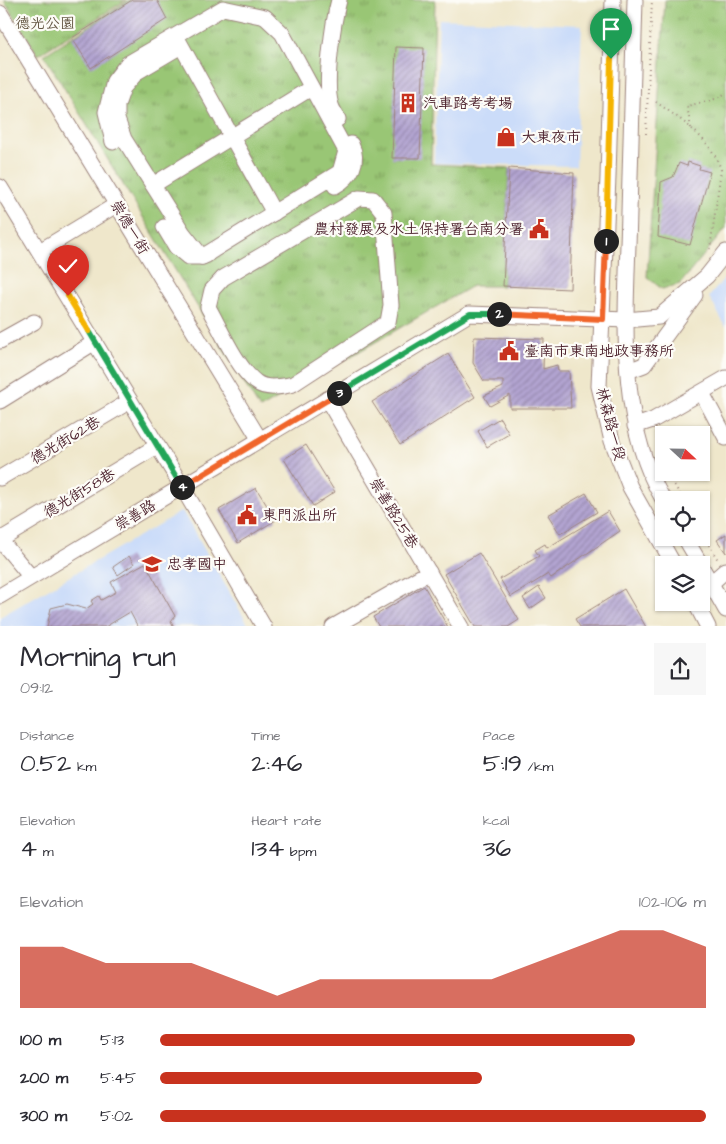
<!DOCTYPE html>
<html lang="en">
<head>
<meta charset="utf-8">
<style>
	body { margin:0; font-family:"Architects Daughter","LXGW WenKai TC",sans-serif; background:#f7f7f7; color:#2b2b33; height:100vh; display:flex; flex-direction:column; font-size:19px; white-space:nowrap }
	* { box-sizing:border-box; margin:0 }
	p { font-size:16px; color:#7c7c81 }
	.icon { flex:none; width:28px; height:28px; fill:none; stroke:currentColor; stroke-width:2; stroke-linecap:round; stroke-linejoin:round }
	.map { position:relative; height:626px; overflow:hidden }
	.drawer { display:flex; flex-direction:column; background:#fff; flex:1 }
	.drawer>* { flex:none }
	.needle { width:32px; rotate:112deg }
	.tools { position:absolute; left:655px; top:426px; display:grid; gap:10px }
	.tools a { display:grid; place-items:center; width:55px; height:55px; border-radius:0px; background:#fff; box-shadow:0 1px 4px #0004; font-size:25px }
	.pin { position:absolute; display:grid; place-items:center; width:42px; height:42px; color:#fff; margin:-51px -21px; border-radius:50% 50% 50% 0; rotate:-45deg; box-shadow:0 0 5px #0007 }
	.pin .icon { rotate:45deg }
	.km { position:absolute; width:25px; height:25px; margin:-12px; border-radius:50%; background:#222; color:#fff; font-size:14px; line-height:25px; text-align:center }
	.round { display:grid; place-items:center; flex:none; width:52px; height:52px; border-radius:0px; background:#f7f7f7 }
	.summary { display:flex; align-items:center; justify-content:space-between; height:85px; padding:0 20px }
	h1 { font-size:28px; font-weight:600; line-height:38px }
	.metrics { display:grid; grid-template-columns:repeat(3,1fr); gap:8px; height:85px; padding:5px 20px }
	.metrics div { display:grid; align-content:center }
	.metrics b { font-size:25px; font-weight:600 }
	.metrics small { font-size:14px; font-weight:400 }
	.metrics p { font-size:14px }
	.chart { height:140px; padding:10px 20px }
	.chart p { display:flex; justify-content:space-between }
	.chart svg { width:100%; height:90px; margin-top:5px; fill:#c8321e; opacity:.7 }
	ul { padding:0 20px; list-style:none; font-size:16px }
	li { display:grid; grid-template-columns:80px 60px 1fr; align-items:center; height:38px }
	li i { height:12px; border-radius:6px; background:#c8321e }
	.map>svg:first-child { display:block }
	.built { fill:#cbdcf9 }
	.grass { fill:url(#grass-tufts); stroke:#727250 }
	.building { fill:url(#building-hatch) }
	.lines { fill:none; stroke-linecap:round; stroke-linejoin:round }
	.minor-casing { stroke:#9c837b; stroke-width:17 }
	.path { stroke:#9c837b; stroke-width:2; stroke-dasharray:1 4; stroke-linecap:butt }
	.minor { stroke:#fff; stroke-width:15 }
	.split-1-casing { stroke:#fff; stroke-width:10 }
	.split-2-casing { stroke:#fff; stroke-width:10 }
	.split-3-casing { stroke:#fff; stroke-width:10 }
	.split-4-casing { stroke:#fff; stroke-width:10 }
	.split-5-casing { stroke:#fff; stroke-width:10 }
	.split-6-casing { stroke:#fff; stroke-width:10 }
	.split-1 { stroke:#f5b400; stroke-width:6 }
	.split-2 { stroke:#f0652b; stroke-width:6 }
	.split-3 { stroke:#22a559; stroke-width:6 }
	.split-4 { stroke:#f0652b; stroke-width:6 }
	.split-5 { stroke:#22a559; stroke-width:6 }
	.split-6 { stroke:#f5b400; stroke-width:6 }
	.labels { text-anchor:middle; stroke-width:4.5; stroke-linejoin:round; paint-order:stroke }
	.park-label { font-size:15px; fill:#665945; stroke:#fdfcf7 }
	.poi-label { font-size:15px; fill:#4a1f2b; stroke:#fdfcf7; text-anchor:start }
	.street-label { font-size:15px; fill:#4a1f2b; stroke:#fdfcf7 }
</style>
</head>
<body>
<div class="map">
<svg width="726" height="627" viewBox="0 0 726 627">
	<defs>
		<pattern id="grass-tufts" width="24" height="20" patternUnits="userSpaceOnUse" patternTransform="scale(1.25)"><rect width="24" height="20" fill="#99c674"/><path d="M3 7l-1-3M5 7V3M7 7l1-3M15 17l-1-3M17 17v-4M19 17l1-3" fill="none" stroke="#7fa05f"/></pattern>
		<pattern id="building-hatch" width="6" height="6" patternUnits="userSpaceOnUse" patternTransform="scale(1.25)"><rect width="6" height="6" fill="#b2a4d1"/><path d="M-1 1l2-2M0 6l6-6M5 7l2-2" fill="none" stroke="#9385aa"/></pattern>
	</defs>
	<rect width="100%" height="100%" fill="#fdfcf7"/>
	<filter id="ink" filterUnits="userSpaceOnUse"><feTurbulence type="fractalNoise" baseFrequency=".02" numOctaves="2"/><feDisplacementMap in="SourceGraphic" scale="10" xChannelSelector="R" yChannelSelector="G"/><feConvolveMatrix kernelMatrix="1 2 1 2 8 2 1 2 1" color-interpolation-filters="sRGB"/></filter>
	<filter id="wash" filterUnits="userSpaceOnUse"><feTurbulence type="fractalNoise" baseFrequency=".0096" numOctaves="4" result="noise"/><feDisplacementMap in="SourceGraphic" scale="20" xChannelSelector="R" yChannelSelector="G"/><feGaussianBlur stdDeviation="1.12" result="paint"/><feColorMatrix in="noise" values="0 0 0 0 0 0 0 0 0 0 0 0 0 0 0 0 0 1.4 0 .05"/><feComposite in="paint" operator="in"/></filter>
	<g filter="url(#wash)">
		<rect width="100%" height="100%" fill="#efe7cb"/>
		<g class="built">
			<path d="M439,19L582,25L576,166L434,163Z"/>
			<path d="M726,276V327L709,297Z"/>
			<path d="M182,511L249,626L0,627V617Z"/>
		</g>
		<g class="grass">
			<path d="M4,0H126L38,55Z"/>
			<path d="M129,0H435L431,164L509,168L503,286H472L260,409L44,55Z"/>
			<path d="M665,0H726V228L680,284L662,289L647,277Z"/>
		</g>
		<g id="blocks">
			<g class="building">
				<path d="M132,0H157L167,19L91,68L72,38Z"/>
				<path d="M396,47L424,48L420,158H392Z"/>
				<path d="M688,162L700,166L699,169L710,172L690,245L658,237L661,182L673,177L679,163L687,166Z"/>
				<path d="M509,168L574,173L570,289L503,286Z"/>
				<path d="M474,337L544,339L543,369L557,365L558,371H569L571,408H510V395L490,406L484,396L503,387V381H484L473,363Z"/>
				<path d="M448,354L475,397L400,445L372,402Z"/>
				<path d="M500,418L509,434L487,447L478,431Z"/>
				<path d="M306,445L335,492L313,506L284,459Z"/>
				<path d="M256,488L276,520L238,543L219,510Z"/>
				<path d="M586,493L597,512L560,534L548,515Z"/>
				<path d="M608,511L620,531L551,578L548,574L511,597L500,579L539,556L535,550L545,544L547,548Z"/>
				<path d="M726,534V553L717,540Z"/>
				<path d="M479,553L519,620L508,627H475L444,574Z"/>
				<path d="M129,556L134,564L118,575L113,567Z"/>
				<path d="M145,563L175,616L171,621L174,627H138L130,612L105,627H47L51,608L67,604L86,609L93,604L91,601L99,596L101,600L116,592L111,582Z"/>
				<path d="M424,586L448,627H379L373,617Z"/>
				<path d="M539,587L546,598L530,609L523,598Z"/>
				<path d="M624,589L646,627H580L575,619Z"/>
			</g>
		</g>
	</g>
	<g filter="url(#ink)">
		<use href="#blocks" fill-opacity="0" stroke="#9c837b" stroke-width="1"/>
		<g class="lines">
			<defs>
				<g id="minor">
					<path d="M613,0L608,177L599,386L612,441L630,487L674,565"/>
					<path d="M635,0C633,71 631,141 629,212C627,307 614,416 664,501"/>
					<path d="M0,13L260,440"/>
					<path d="M177,38L274,213"/>
					<path d="M181,46L137,72L123,88L117,105V119L124,139L183,233L202,257L207,255"/>
					<path d="M338,119C336,114 332,110 331,105C324,84 333,22 339,0"/>
					<path d="M113,142L106,112L114,81L127,64L223,8L265,17L282,33L346,151L340,172L202,257H188L176,247L164,227"/>
					<path d="M153,185L311,88"/>
					<path d="M335,186C351,177 360,162 351,144"/>
					<path d="M0,187L174,473L264,627"/>
					<path d="M359,198L373,199L384,213L391,305L388,322L293,384C281,387 266,390 256,382C237,368 220,328 208,307L212,290L223,278Z"/>
					<path d="M40,251L116,205"/>
					<path d="M0,341L34,322"/>
					<path d="M628,371L644,365L695,295"/>
					<path d="M702,393L726,438"/>
					<path d="M327,399L461,627"/>
					<path d="M0,401L95,342"/>
					<path d="M635,426L653,420L726,378"/>
					<path d="M0,478L130,401"/>
					<path d="M685,538L701,565"/>
					<path d="M0,540L157,446"/>
					<path d="M0,540L31,577"/>
					<path d="M701,566L726,610"/>
					<path d="M701,592L726,570"/>
					<path d="M0,596L469,314L626,320L659,317L707,276L726,252"/>
					<path d="M695,602L708,627"/>
					<path d="M333,627L429,572"/>
				</g>
			</defs>
			<use href="#minor" class="minor-casing"/>
			<g class="path">
				<path d="M656,102C680,119 712,139 721,170L710,249"/>
				<path d="M691,128L687,106L715,99L726,93"/>
				<path d="M646,134L652,0"/>
				<path d="M658,451L664,465"/>
				<path d="M667,472L683,500"/>
				<path d="M701,532L718,560"/>
			</g>
			<use href="#minor" class="minor"/>
		</g>
	</g>
	<g class="lines" filter="url(#ink)">
		<defs>
			<path id="split-1" d="M606,241L611,59"/>
			<path id="split-2" d="M499,314L603,319L606,241"/>
			<path id="split-3" d="M339,393L470,314H499"/>
			<path id="split-4" d="M182,487L339,393"/>
			<path id="split-5" d="M89,331L182,487"/>
			<path id="split-6" d="M68,296L89,331"/>
		</defs>
		<use href="#split-1" class="split-1-casing"/>
		<use href="#split-2" class="split-2-casing"/>
		<use href="#split-3" class="split-3-casing"/>
		<use href="#split-4" class="split-4-casing"/>
		<use href="#split-5" class="split-5-casing"/>
		<use href="#split-6" class="split-6-casing"/>
		<use href="#split-1" class="split-1"/>
		<use href="#split-2" class="split-2"/>
		<use href="#split-3" class="split-3"/>
		<use href="#split-4" class="split-4"/>
		<use href="#split-5" class="split-5"/>
		<use href="#split-6" class="split-6"/>
	</g>
	<defs>
		<symbol id="building-bare" viewBox="-9 -9 18 18"><path d="M-4-6H4V6H1V3H-1V6H-4ZM-2.5-4.3h1.7v1.8h-1.7ZM.8-4.3h1.7v1.8H.8ZM-2.5-1h1.7V.8h-1.7ZM.8-1h1.7V.8H.8Z" fill="#c8321e" stroke="#fdfcf7" stroke-width="2.5" paint-order="stroke"/></symbol>
		<symbol id="shop-bare" viewBox="-9 -9 18 18"><path d="M-5-2.5h2.3a2.7 3.5 0 0 1 5.4 0H5L5.5 6h-11ZM-1.5-2.5h3a1.5 2.3 0 0 0-3 0Z" fill="#c8321e" stroke="#fdfcf7" stroke-width="2.5" paint-order="stroke"/></symbol>
		<symbol id="civic-bare" viewBox="-9 -9 18 18"><path d="M-.6-6.5H3V-4.5H.6V-3L4-1V1h2V6H-6V1h2V-1L-.6-3ZM-1.2 2.5V6h2.4V2.5Z" fill="#c8321e" stroke="#fdfcf7" stroke-width="2.5" paint-order="stroke"/></symbol>
		<symbol id="school-bare" viewBox="-9 -9 18 18"><path d="M0-5L7-2L0 1L-7-2ZM-4 1L0 2.5L4 1V4Q0 6-4 4Z" fill="#c8321e" stroke="#fdfcf7" stroke-width="2.5" paint-order="stroke"/></symbol>
	</defs>
	<g fill-rule="evenodd">
		<use href="#building-bare" x="394" y="89" width="28" height="28"/>
		<use href="#shop-bare" x="492" y="123" width="28" height="28"/>
		<use href="#civic-bare" x="525" y="215" width="28" height="28"/>
		<use href="#civic-bare" x="495" y="337" width="28" height="28"/>
		<use href="#civic-bare" x="233" y="501" width="28" height="28"/>
		<use href="#school-bare" x="138" y="550" width="28" height="28"/>
	</g>
	<g class="labels">
		<g class="park-label">
			<text x="45" y="28">德光公園</text>
		</g>
		<g class="poi-label">
			<text x="423" y="108">汽車路考考場</text>
			<text x="521" y="142">大東夜市</text>
			<text x="524" y="234" text-anchor="end">農村發展及水土保持署台南分署</text>
			<text x="524" y="356">臺南市東南地政事務所</text>
			<text x="262" y="520">東門派出所</text>
			<text x="167" y="569">忠孝國中</text>
		</g>
		<g class="street-label">
			<text transform="translate(130 227) rotate(59)" y="5">崇德一街</text>
			<text transform="translate(611 424) rotate(75)" y="5">林森路一段</text>
			<text transform="translate(65 440) rotate(-31)" y="5">德光街62巷</text>
			<text transform="translate(79 493) rotate(-31)" y="5">德光街58巷</text>
			<text transform="translate(394 513) rotate(59)" y="5">崇善路25巷</text>
			<text transform="translate(135 515) rotate(-31)" y="5">崇善路</text>
		</g>
	</g>
</svg>
<div class="tools">
<a><svg class="needle" viewBox="-14 -14 28 28"><path d="M0-13l5 13h-10z" fill="#e53935"/><path d="M0 13l5-13h-10z" fill="#7c7c81"/></svg></a>
<a><svg class="icon" aria-label="locate" viewBox="0 0 24 24"><circle cx="12" cy="12" r="6"/><path d="M12 2v4M12 18v4M2 12h4M18 12h4"/></svg></a>
<a><svg class="icon" aria-label="layers" viewBox="0 0 24 24"><path d="M12 4l9 5-9 5-9-5zM3 14l9 5 9-5"/></svg></a>
</div>
<div class="pin" style="left:611px;top:59px;background:#1e9e55"><svg class="icon" aria-label="arrive" viewBox="0 0 24 24"><path d="M6 21V4h12l-3 4 3 4H6"/></svg></div>
<div class="pin" style="left:68px;top:296px;background:#d93025"><svg class="icon" aria-label="check" viewBox="0 0 24 24"><path d="M5 12l5 5 9-10"/></svg></div>
<b class="km" style="left:606px;top:241px">1</b>
<b class="km" style="left:499px;top:314px">2</b>
<b class="km" style="left:339px;top:393px">3</b>
<b class="km" style="left:182px;top:487px">4</b>
</div>
<section class="drawer">
<div class="summary"><div><h1>Morning run</h1><p>09:12</p></div><a class="round"><svg class="icon" aria-label="share" viewBox="0 0 24 24"><path d="M12 15V3M7 8l5-5 5 5M5 13v7h14v-7"/></svg></a></div>
<div class="metrics">
<div><p>Distance</p><b>0.52<small> km</small></b></div>
<div><p>Time</p><b>2:46</b></div>
<div><p>Pace</p><b>5:19<small> /km</small></b></div>
</div>
<div class="metrics">
<div><p>Elevation</p><b>4<small> m</small></b></div>
<div><p>Heart rate</p><b>134<small> bpm</small></b></div>
<div><p>kcal</p><b>36</b></div>
</div>
<div class="chart"><p><span>Elevation</span>102–106 m</p>
<svg viewBox="0 0 160 44" preserveAspectRatio="none"><path d="M0 44V14L10 14L20 22L30 22L40 22L50 30L60 38L70 30L80 30L90 30L100 30L110 30L120 22L130 14L140 6L150 6L160 14V44z"/></svg>
</div>
<ul>
<li><b>100 m</b>5:13<i style="width:87%"></i></li>
<li><b>200 m</b>5:45<i style="width:59%"></i></li>
<li><b>300 m</b>5:02<i style="width:100%"></i></li>
</ul>
</section>
</body>
</html>
